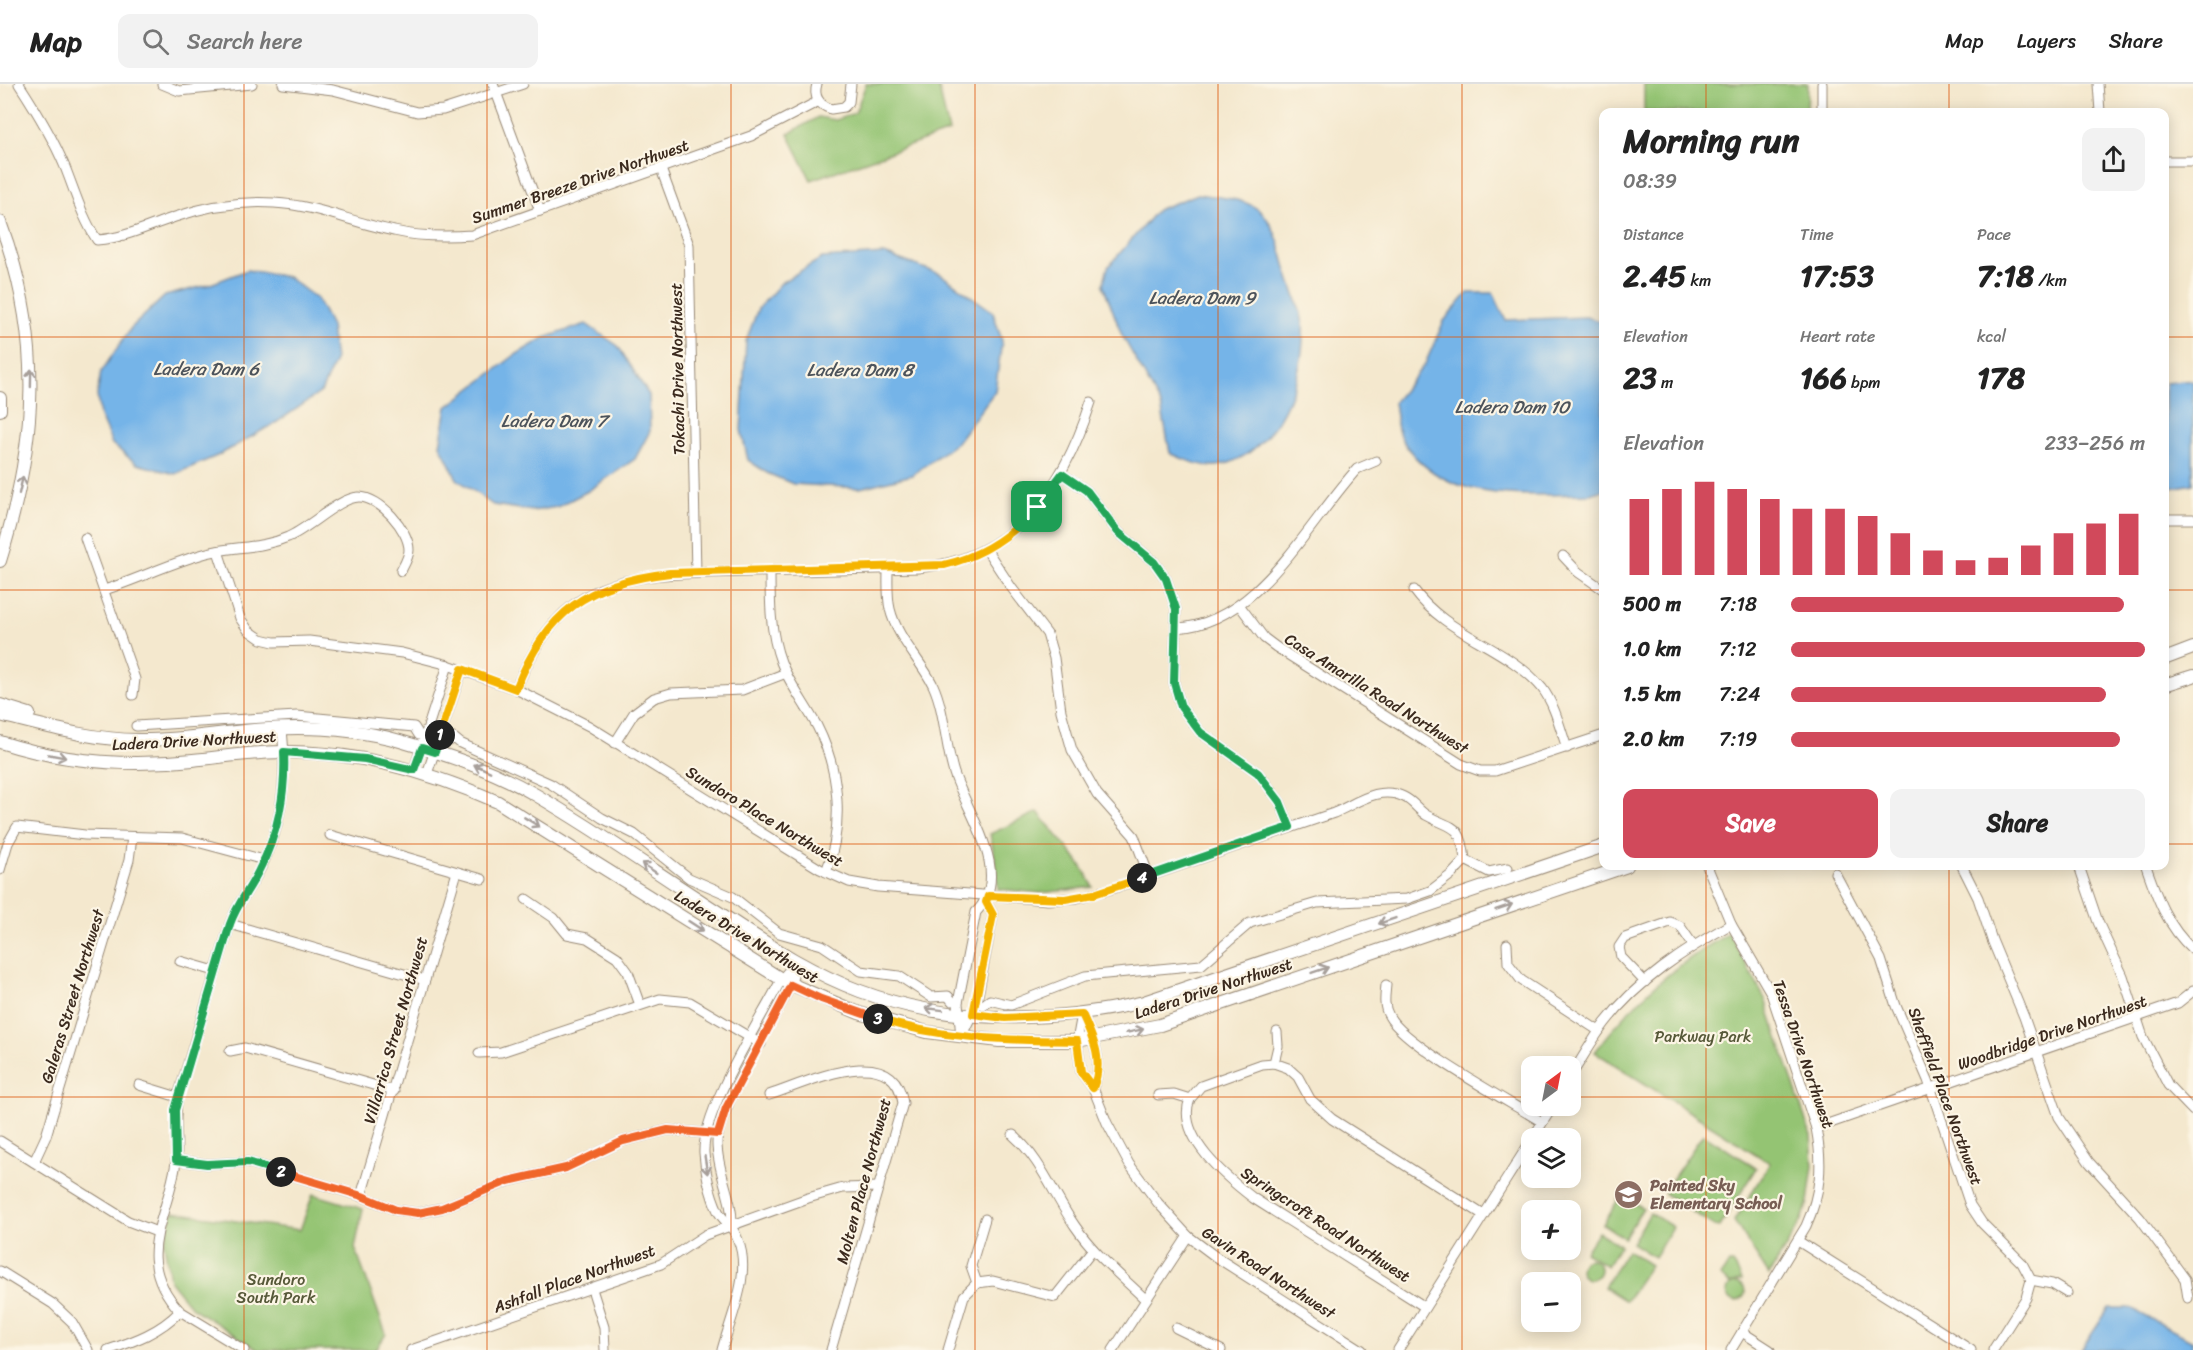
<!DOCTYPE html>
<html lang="en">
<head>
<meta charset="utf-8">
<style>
	body { margin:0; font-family:Sriracha,sans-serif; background:#f2f2f2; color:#222; height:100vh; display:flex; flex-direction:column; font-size:22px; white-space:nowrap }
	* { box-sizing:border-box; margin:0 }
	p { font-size:20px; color:#767676 }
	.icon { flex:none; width:33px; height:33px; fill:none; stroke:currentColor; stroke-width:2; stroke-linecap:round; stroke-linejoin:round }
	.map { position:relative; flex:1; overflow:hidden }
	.drawer { position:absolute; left:1599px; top:24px; width:570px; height:762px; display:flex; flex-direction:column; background:#fff; border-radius:12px; box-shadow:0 3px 15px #0003 }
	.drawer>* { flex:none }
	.needle { width:39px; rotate:32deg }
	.tools { position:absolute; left:1521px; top:972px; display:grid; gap:12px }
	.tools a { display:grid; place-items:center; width:60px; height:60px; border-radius:12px; background:#fff; box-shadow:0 3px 15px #0003; font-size:30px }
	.pin { position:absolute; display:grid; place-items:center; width:51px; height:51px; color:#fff; margin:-26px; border-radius:12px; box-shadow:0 3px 9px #0006 }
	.km { position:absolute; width:30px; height:30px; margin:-15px; border-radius:50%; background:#222; color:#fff; font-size:16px; line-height:30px; text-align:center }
	.round { display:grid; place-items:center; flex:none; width:63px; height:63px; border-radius:12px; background:#f2f2f2 }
	.headline { display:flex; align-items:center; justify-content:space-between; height:102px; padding:0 24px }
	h1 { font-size:33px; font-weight:700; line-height:45px }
	.figures { display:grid; grid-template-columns:repeat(3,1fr); gap:9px; height:102px; padding:6px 24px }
	.figures div { display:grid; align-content:center }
	.figures b { font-size:30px; font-weight:700 }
	.figures small { font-size:16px; font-weight:400 }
	.figures p { font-size:16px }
	.chart { height:168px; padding:12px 24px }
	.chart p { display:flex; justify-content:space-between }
	.chart svg { width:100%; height:108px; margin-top:6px; stroke:#d1495b; stroke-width:6 }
	.cta { display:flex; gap:12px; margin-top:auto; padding:12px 24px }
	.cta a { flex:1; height:69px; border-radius:12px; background:#d1495b; color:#fff; font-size:24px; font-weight:700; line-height:69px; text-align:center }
	.cta a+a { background:#f2f2f2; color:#222 }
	ul { padding:0 24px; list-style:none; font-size:20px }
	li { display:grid; grid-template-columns:96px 72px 1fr; align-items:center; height:45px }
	li i { height:15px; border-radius:8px; background:#d1495b }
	header { display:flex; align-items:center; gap:36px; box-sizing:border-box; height:84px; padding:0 30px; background:#fff; border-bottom:2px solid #e0e0e0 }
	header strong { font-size:28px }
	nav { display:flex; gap:33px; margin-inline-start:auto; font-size:21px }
	.search { width:420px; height:54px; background:#f2f2f2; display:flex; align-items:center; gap:15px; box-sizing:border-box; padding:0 21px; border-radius:12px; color:#767676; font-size:22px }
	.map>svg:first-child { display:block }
	.green { fill:#94c473; stroke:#687748; stroke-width:1.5 }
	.water { fill:#75b4e8; stroke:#586f83; stroke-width:1.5 }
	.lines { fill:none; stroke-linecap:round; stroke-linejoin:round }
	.minor-casing { stroke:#988976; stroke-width:11 }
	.major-casing { stroke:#988976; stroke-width:14 }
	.minor { stroke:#fff; stroke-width:9 }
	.major { stroke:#fff; stroke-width:12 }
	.oneway { stroke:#a79f9a }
	.split-1-casing { stroke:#fff; stroke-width:12 }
	.split-2-casing { stroke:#fff; stroke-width:12 }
	.split-3-casing { stroke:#fff; stroke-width:12 }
	.split-4-casing { stroke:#fff; stroke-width:12 }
	.split-5-casing { stroke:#fff; stroke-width:12 }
	.split-1 { stroke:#f5b400; stroke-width:8 }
	.split-2 { stroke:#22a559; stroke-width:8 }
	.split-3 { stroke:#f0652b; stroke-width:8 }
	.split-4 { stroke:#f5b400; stroke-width:8 }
	.split-5 { stroke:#22a559; stroke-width:8 }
	.grid { fill:none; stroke:#df570d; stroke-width:1.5; stroke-opacity:0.55 }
	.labels { text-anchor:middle; stroke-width:4.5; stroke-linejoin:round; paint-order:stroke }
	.street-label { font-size:16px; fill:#3b2a1e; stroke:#fcf5e5 }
	.park-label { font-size:16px; fill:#565838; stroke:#fcf5e5 }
	.education-label { font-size:16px; font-weight:bold; fill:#785e54; stroke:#fcf5e5; text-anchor:start }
	.water-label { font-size:18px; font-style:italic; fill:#4c535b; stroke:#fcf5e5 }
</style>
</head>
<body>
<header>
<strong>Map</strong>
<div class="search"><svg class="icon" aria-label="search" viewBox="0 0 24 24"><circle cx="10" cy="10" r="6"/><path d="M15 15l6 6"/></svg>Search here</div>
<nav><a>Map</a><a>Layers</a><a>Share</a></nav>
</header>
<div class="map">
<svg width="2193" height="1266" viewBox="0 0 2193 1266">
	<rect width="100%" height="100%" fill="#fcf5e5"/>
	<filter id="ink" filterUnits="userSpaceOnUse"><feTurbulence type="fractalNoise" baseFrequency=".0167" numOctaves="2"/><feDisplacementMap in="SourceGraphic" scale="12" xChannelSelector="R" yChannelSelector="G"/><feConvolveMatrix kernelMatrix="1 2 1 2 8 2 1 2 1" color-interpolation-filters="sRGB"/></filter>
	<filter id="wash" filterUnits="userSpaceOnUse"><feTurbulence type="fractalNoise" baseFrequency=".008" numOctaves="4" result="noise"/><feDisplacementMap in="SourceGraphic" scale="24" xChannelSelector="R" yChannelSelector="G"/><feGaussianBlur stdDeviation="1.35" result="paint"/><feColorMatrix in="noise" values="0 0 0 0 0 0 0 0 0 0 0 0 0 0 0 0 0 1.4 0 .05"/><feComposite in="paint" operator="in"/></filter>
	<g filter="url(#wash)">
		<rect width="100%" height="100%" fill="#f4e8ce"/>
		<g class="green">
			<path d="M866,0H938L949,48L811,96L788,50L818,33L835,36L855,29Z"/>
			<path d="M1644,0H1808L1807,28H1644Z"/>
			<path d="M1038,728C1057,753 1080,774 1093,803L1040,809L998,805L996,780L990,750Z"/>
			<path d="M1729,849L1765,915L1811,1052L1813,1081L1808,1118L1802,1136L1769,1191L1734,1137L1770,1079L1595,968C1634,916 1673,882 1729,849Z"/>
			<path d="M1703,1050L1756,1084L1720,1143L1714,1142L1665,1110V1106Z"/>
			<path d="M313,1110L363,1125L355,1164L386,1250L376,1266H258L191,1223L170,1197L164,1158L173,1128L300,1146Z"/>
			<path d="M1621,1111L1643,1124L1624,1154L1603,1140Z"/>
			<path d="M1650,1129L1673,1143L1654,1173L1632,1159Z"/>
			<path d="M1598,1148L1620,1161L1607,1182L1585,1168Z"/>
			<path d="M1627,1166L1650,1181L1626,1217L1604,1203Z"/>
			<circle cx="1590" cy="1185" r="10"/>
			<path d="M1729,1179H1733L1742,1196L1729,1200L1721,1192Z"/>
			<circle cx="1736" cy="1208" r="9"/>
		</g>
		<g class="water">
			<path d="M1198,110C1218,113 1249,114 1263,130C1276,144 1281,166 1286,184C1291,202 1301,223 1303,241C1306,293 1277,368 1222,381C1205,385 1185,376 1170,369L1161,321L1122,251L1103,201L1108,183L1157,126Z"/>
			<path d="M884,170L940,190L993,228L1002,257L995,307L957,358L912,391L860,404L793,400L767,389L748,376L741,346L746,257L758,225L782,198L822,174Z"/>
			<path d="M247,186L288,193L317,215L331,242L335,277L321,308L277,338L219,371L175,390L137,380L112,360L100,332L97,311L101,288L131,244L165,212L208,201Z"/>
			<path d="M1468,209H1493L1506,236L1586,233L1603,238V406L1590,410C1524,410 1441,422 1401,354C1396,345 1396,329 1394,318L1425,280L1444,237Z"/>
			<path d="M586,240L618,262L649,311L650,347L635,375L588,407L557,423L533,427L493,421L457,395L440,361L447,323L515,271L544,254Z"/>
			<path d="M2193,296V400L2165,405V299Z"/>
			<path d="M2109,1224H2130L2193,1257V1266H2081Z"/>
		</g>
	</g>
	<g filter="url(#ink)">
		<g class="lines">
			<defs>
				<g id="minor">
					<path d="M19,0C36,26 53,54 65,83C75,108 82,133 97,156C125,154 148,142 175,133C207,122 240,117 274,119C316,121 354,139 394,147C420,153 445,153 472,151L751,52L819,17"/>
					<path d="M162,0L179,7L252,0"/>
					<path d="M283,0L333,6L417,28L443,26L523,0"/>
					<path d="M493,0L540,127"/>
					<path d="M817,0C813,13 819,21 831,25L844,23L849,18L851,0"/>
					<path d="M1822,0V28"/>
					<path d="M2098,0L2100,28"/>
					<path d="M2164,77H2193"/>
					<path d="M661,85L689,161L696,489"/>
					<path d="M1062,390L1087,407L1118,448L1154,478L1166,495L1176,525L1174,599L1181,623L1200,648L1258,689L1280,718L1290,743"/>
					<path d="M2164,435H2193"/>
					<path d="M85,454L135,595L133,611"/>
					<path d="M986,465L1011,503L1047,550L1054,574L1061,627L1072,666L1097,710L1134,752L1149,792"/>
					<path d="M218,467L240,534L248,546L261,555L274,558L309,557L402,569L445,580L516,605L589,642L820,785L849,798L878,803L1048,816L1077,814L1111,805L1334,729C1357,719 1379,701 1404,713C1413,717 1418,726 1426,731C1453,746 1461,738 1465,776L1452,790L1430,807L1407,815L1317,819L1250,839L1201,881L1085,892L1011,921L990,916L983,921"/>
					<path d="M1563,472L1578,488L1604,506"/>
					<path d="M888,485C888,498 887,512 890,525C897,554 920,575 933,601C945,627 945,661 954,689C967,729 1014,790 976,828L958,919L961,953"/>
					<path d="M770,488C770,518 770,549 781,578C790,601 805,620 817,642C840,687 844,742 826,788"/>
					<path d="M104,506C139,495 172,478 207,469C235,462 261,465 288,453C308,445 340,413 359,413C380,413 409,446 409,466C409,473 404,481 401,487"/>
					<path d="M1414,506C1446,551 1508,563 1542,604C1555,621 1560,644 1567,664"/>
					<path d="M1240,522L1264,554L1276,563L1461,680L1480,687H1495L1604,651"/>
					<path d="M1176,544C1257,541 1307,440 1357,385L1376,377"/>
					<path d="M516,605C565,483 636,491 750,488C806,487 862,485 918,484C1015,475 1063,405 1091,318"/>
					<path d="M136,642L297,632L414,643L419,651"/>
					<path d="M446,659L454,654L460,659L551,700L602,734L634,750L689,794L733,813L779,849L822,861L861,887L899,892L931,913L948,912L952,917"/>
					<path d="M615,659L634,629L654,614L671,609L742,606L786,589"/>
					<path d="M414,686L448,581"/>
					<path d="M427,690L462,586"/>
					<path d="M330,751L482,795"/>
					<path d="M1465,776L1489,788L1508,784"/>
					<path d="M1707,782L1731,840L1771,909L1816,1044C1823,1080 1821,1109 1806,1142L1731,1266"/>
					<path d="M1962,782L1978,814L1992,856L2024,933L2059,1033L2089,1078L2140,1134L2185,1195L2188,1214"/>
					<path d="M2079,782L2098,838L2123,892L2143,953L2168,1001L2193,1027"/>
					<path d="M2146,782C2157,814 2167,842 2193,866"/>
					<path d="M0,786L8,759L17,743L85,751L182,754L264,776"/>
					<path d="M1835,789L1881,875L1896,922L1928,996L1970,1121L1982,1139L2022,1179L2031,1196L2052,1200L2067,1209"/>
					<path d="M526,815L554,834L567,850L587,854L617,873L628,888L640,921"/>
					<path d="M230,840L425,896"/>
					<path d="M1507,860L1508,879L1521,896L1599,947"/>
					<path d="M180,877L215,887"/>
					<path d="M1645,898L1621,873L1619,863L1625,854L1670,838L1680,842L1693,861"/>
					<path d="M1386,901C1385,912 1383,922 1389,932C1404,961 1510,1018 1542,1038"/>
					<path d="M1082,930L1077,957L1081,988L1093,1004L1107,1039L1129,1080L1158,1119L1188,1152L1216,1173L1362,1266"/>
					<path d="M1082,930C1094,956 1104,977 1093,1004"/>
					<path d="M961,953L976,922L993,831L986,818"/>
					<path d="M230,967L245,964L394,1007"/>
					<path d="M479,969L501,968L660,915L690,918L761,960"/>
					<path d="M1274,979L1278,962L1277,948"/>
					<path d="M1570,993C1582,975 1592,956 1605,939C1637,897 1685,866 1731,840"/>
					<path d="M139,1001L178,1013"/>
					<path d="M769,1011C805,1000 894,954 903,1019L831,1266"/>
					<path d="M1158,1011L1174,1010L1190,1015L1201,1002L1262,980L1274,979L1288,984L1298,993L1310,1015L1332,1035L1482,1130"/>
					<path d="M1190,1015C1175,1052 1227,1094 1253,1114L1425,1223"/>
					<path d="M1816,1044L2178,919L2193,907"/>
					<path d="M1013,1051C1041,1075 1054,1112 1075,1142C1094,1170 1121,1192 1145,1215"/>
					<path d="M0,1057L128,1137L157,1148"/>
					<path d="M176,1076L207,1080L248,1078L361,1112L396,1126L418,1129L442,1124L509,1097L566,1084L623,1057L668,1046L718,1050"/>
					<path d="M34,1078L46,1052L129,776L132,753"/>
					<path d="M361,1112L457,788"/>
					<path d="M732,1141C733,1114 717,1088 717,1059C717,1026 774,935 791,901L795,881"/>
					<path d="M1798,1157L1971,1266"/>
					<path d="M0,1187L53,1220L72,1238L88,1266"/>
					<path d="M977,1199L993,1197L1055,1213L1093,1165"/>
					<path d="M592,1205L604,1243L605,1266"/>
					<path d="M1176,1244L1221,1266"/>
					<path d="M1742,1248L1770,1266"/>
					<path d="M108,1266C135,1257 160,1248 180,1227"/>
					<path d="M244,1266L180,1227C131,1174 168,1136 176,1078C179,1056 173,1035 178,1013L230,840C237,820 249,806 259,787C283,743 287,693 282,644"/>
					<path d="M411,1266L661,1180L705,1151L808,1114L843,1104L879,1103"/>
					<path d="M722,1266C731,1232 752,1190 738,1156C733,1141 723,1137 718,1127C710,1110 705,1087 704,1069C702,1026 760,937 781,896L796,878"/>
					<path d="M948,1266L964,1212L977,1199L971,1182L985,1135"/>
					<path d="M1113,1266L1188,1152"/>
					<path d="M1398,1266L1553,1022"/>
					<path d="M1993,1266L2026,1214L2031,1196"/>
				</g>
				<g id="major">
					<path d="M0,138C44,256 37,358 0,477"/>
					<path d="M0,314V326"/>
					<path d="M2164,575L2193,564"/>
					<path d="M2164,601L2193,592"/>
					<path d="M0,621L29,630"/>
					<path d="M0,631C45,642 92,656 138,656C177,657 216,649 254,646C302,642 353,644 400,657C448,671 493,686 536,711C603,750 667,796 732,837C773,864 814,890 860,907C950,941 1052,939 1144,918L1604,762"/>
					<path d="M0,658C62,678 129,683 193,676C223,673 253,668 284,668C359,667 430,688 498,718L786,898L859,929L927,948L999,957H1077L1160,941L1627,782"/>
				</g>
			</defs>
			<use href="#minor" class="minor-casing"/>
			<use href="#major" class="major-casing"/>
			<use href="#minor" class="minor"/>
			<use href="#major" class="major"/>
		</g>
		<defs><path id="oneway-shaft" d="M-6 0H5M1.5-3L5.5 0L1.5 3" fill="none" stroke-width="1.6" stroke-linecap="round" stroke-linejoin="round" transform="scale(1.5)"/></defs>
		<g class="oneway">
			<use href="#oneway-shaft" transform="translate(31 294) rotate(-89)"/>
			<use href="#oneway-shaft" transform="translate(21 401) rotate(-77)"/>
			<use href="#oneway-shaft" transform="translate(57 672) rotate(11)"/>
			<use href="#oneway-shaft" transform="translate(482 684) rotate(-156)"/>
			<use href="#oneway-shaft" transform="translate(532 738) rotate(31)"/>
			<use href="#oneway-shaft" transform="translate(649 784) rotate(-147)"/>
			<use href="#oneway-shaft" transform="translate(1504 823) rotate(-19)"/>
			<use href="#oneway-shaft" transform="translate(1387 837) rotate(161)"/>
			<use href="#oneway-shaft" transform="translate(696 842) rotate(33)"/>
			<use href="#oneway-shaft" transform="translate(1320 886) rotate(-19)"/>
			<use href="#oneway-shaft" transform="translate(934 925) rotate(-173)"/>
			<use href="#oneway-shaft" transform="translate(1135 947) rotate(-12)"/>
			<use href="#oneway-shaft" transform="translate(706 1081) rotate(81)"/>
		</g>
	</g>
	<g class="lines" filter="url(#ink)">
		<defs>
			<path id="split-1" d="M440,651L462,585L516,605C546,528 588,498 670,489L944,481C982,472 1012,452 1037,423"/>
			<path id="split-2" d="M281,1088L248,1078L207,1080L176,1076L175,1026L230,840C237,820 250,805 259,786C278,751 286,708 284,668L365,675L414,686L422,664L435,668L440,651"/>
			<path id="split-3" d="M281,1088L362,1112L396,1126L418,1129L442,1124L508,1097L566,1084L623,1057L668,1046L718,1050L726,1024L791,901L821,915L878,935"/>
			<path id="split-4" d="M878,935C944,956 1010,956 1077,957L1081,988L1093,1004C1104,977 1094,956 1082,930L1005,934L973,930L993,831L986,818L988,812L1065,815L1094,810L1142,794"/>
			<path id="split-5" d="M1037,423L1062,390L1087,407L1118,448L1154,478L1166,495L1176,525L1174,599L1181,623L1200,648L1258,689L1280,718L1290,743L1142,794"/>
		</defs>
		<use href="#split-1" class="split-1-casing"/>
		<use href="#split-2" class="split-2-casing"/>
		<use href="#split-3" class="split-3-casing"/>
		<use href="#split-4" class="split-4-casing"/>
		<use href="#split-5" class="split-5-casing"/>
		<use href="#split-1" class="split-1"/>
		<use href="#split-2" class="split-2"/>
		<use href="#split-3" class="split-3"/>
		<use href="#split-4" class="split-4"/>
		<use href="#split-5" class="split-5"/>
	</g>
	<path class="grid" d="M244,0V1266M487,0V1266M731,0V1266M975,0V1266M1218,0V1266M1462,0V1266M1706,0V28M1949,0V28M0,253H1604M2164,253H2193M0,506H1604M2164,506H2193M0,760H1604M2164,760H2193M1706,782V1266M1949,782V1266M0,1013H1532M1570,1013H2193"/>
	<defs>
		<symbol id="school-disc" viewBox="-11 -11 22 22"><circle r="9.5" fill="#8d6e63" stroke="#fcf5e5"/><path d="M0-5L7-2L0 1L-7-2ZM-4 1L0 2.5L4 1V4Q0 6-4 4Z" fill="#fff"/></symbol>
	</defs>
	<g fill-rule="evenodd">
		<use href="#school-disc" x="1612" y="1094" width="33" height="33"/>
	</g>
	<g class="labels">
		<g class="street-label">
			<text transform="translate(580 97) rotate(-19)" y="6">Summer Breeze Drive Northwest</text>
			<text transform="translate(677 285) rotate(-91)" y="6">Tokachi Drive Northwest</text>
			<text transform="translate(1377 609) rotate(32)" y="6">Casa Amarilla Road Northwest</text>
			<text transform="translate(194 656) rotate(-3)" y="6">Ladera Drive Northwest</text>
			<text transform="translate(765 732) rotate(31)" y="6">Sundoro Place Northwest</text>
			<text transform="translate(747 852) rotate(31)" y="6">Ladera Drive Northwest</text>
			<text transform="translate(1213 904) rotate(-18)" y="6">Ladera Drive Northwest</text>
			<text transform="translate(72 912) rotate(-73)" y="6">Galeras Street Northwest</text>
			<text transform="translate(395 946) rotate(-74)" y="6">Villarrica Street Northwest</text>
			<text transform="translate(2052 948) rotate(-19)" y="6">Woodbridge Drive Northwest</text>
			<text transform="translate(1804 970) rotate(71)" y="6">Tessa Drive Northwest</text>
			<text transform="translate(1946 1012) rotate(70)" y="6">Sheffield Place Northwest</text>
			<text transform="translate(863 1097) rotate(-75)" y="6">Molten Place Northwest</text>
			<text transform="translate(1326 1140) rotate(33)" y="6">Springcroft Road Northwest</text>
			<text transform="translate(1269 1188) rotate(33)" y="6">Gavin Road Northwest</text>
			<text transform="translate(574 1194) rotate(-20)" y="6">Ashfall Place Northwest</text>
		</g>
		<g class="park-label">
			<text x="1703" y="958">Parkway Park</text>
			<text x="276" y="1201">Sundoro<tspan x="276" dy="18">South Park</tspan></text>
		</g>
		<g class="education-label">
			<text x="1650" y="1107">Painted Sky<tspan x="1650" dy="18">Elementary School</tspan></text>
		</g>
		<g class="water-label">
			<text x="1202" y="220">Ladera Dam 9</text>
			<text x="206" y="291">Ladera Dam 6</text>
			<text x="860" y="292">Ladera Dam 8</text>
			<text x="1512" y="329">Ladera Dam 10</text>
			<text x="554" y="343">Ladera Dam 7</text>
		</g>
	</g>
</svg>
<div class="tools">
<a><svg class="needle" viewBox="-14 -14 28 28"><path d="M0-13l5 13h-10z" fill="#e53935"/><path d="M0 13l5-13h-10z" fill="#767676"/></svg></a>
<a><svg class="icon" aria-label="layers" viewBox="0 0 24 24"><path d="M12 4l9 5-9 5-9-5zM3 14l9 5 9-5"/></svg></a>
<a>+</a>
<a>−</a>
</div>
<div class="pin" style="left:1037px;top:423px;background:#1e9e55"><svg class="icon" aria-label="arrive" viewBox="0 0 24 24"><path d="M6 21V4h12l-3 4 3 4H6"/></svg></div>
<b class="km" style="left:440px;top:651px">1</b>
<b class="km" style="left:281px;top:1088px">2</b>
<b class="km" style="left:878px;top:935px">3</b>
<b class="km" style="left:1142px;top:794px">4</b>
<section class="drawer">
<div class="headline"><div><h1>Morning run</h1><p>08:39</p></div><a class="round"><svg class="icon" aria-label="share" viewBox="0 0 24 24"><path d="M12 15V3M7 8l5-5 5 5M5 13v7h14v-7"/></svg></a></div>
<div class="figures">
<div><p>Distance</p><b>2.45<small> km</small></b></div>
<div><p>Time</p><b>17:53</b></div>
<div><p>Pace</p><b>7:18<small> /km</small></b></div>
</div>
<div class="figures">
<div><p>Elevation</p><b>23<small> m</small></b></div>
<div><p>Heart rate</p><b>166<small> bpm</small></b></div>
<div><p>kcal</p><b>178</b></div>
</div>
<div class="chart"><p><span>Elevation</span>233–256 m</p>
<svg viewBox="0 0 160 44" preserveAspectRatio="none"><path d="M5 44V13M15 44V9M25 44V6M35 44V9M45 44V13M55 44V17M65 44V17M75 44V20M85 44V27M95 44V34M105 44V38M115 44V37M125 44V32M135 44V27M145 44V23M155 44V19"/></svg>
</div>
<ul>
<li><b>500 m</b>7:18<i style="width:94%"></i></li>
<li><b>1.0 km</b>7:12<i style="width:100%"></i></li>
<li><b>1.5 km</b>7:24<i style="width:89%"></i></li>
<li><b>2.0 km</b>7:19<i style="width:93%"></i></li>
</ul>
<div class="cta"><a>Save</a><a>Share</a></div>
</section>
</div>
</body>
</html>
